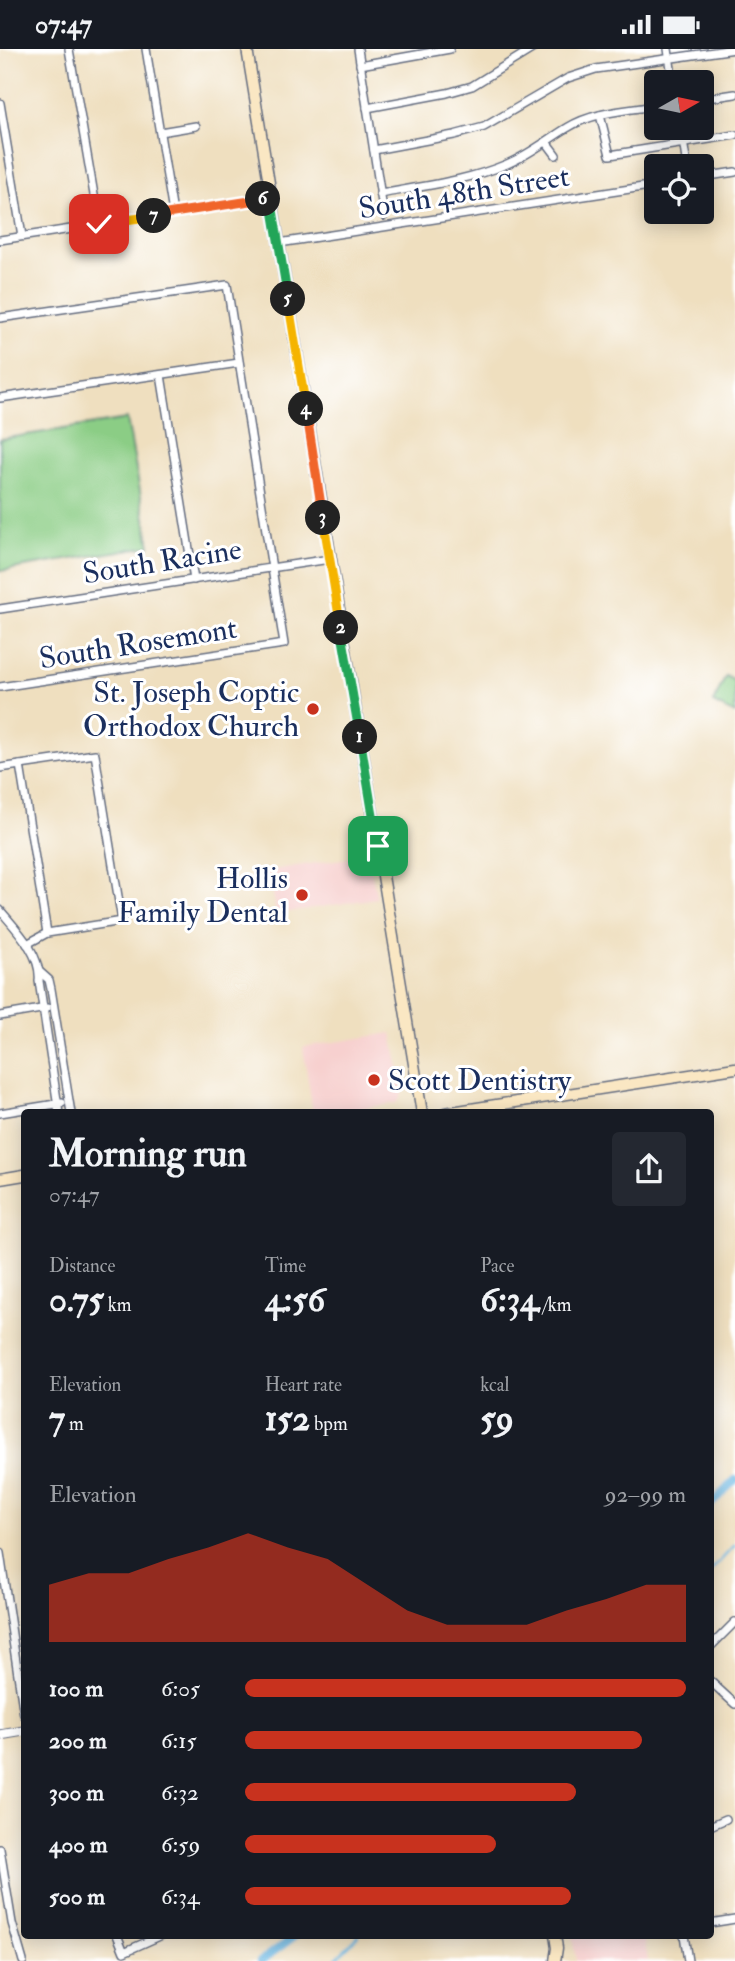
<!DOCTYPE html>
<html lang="en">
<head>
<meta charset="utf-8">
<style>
	body { margin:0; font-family:"IM FELL Double Pica",serif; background:#242831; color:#f1f3f6; height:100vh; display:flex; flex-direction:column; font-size:26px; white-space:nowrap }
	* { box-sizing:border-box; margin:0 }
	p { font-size:23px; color:#9ea1a6 }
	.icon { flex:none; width:38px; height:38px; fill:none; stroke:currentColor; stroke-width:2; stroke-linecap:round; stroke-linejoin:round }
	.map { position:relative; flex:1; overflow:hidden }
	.details { position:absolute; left:21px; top:1060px; width:693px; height:830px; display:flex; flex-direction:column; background:#171b24; border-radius:7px; box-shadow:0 4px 18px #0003 }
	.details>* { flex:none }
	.needle { width:46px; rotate:81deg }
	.buttons { position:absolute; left:644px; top:21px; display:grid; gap:14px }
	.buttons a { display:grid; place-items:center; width:70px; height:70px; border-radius:7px; background:#171b24; box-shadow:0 4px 18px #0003; font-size:35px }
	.pin { position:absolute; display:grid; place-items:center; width:60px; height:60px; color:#fff; margin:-30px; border-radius:14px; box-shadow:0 4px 10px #0006 }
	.km { position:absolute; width:35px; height:35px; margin:-18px; border-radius:50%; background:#222; color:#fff; font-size:19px; line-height:35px; text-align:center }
	.round { display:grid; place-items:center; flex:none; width:74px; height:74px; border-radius:7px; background:#242831 }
	.overview { display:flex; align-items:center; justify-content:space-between; height:119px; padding:0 28px }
	h1 { font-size:38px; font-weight:700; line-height:52px }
	.stats { display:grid; grid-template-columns:repeat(3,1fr); gap:10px; height:119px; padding:7px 28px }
	.stats div { display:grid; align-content:center }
	.stats b { font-size:35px; font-weight:700 }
	.stats small { font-size:19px; font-weight:400 }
	.stats p { font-size:19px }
	.chart { height:196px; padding:14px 28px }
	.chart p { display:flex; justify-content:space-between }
	.chart svg { width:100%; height:126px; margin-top:7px; fill:#c8321e; opacity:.7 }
	ul { padding:0 28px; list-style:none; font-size:23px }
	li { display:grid; grid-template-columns:112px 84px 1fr; align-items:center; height:52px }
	li i { height:18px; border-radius:9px; background:#c8321e }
	.status { display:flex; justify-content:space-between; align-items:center; height:49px; padding:0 35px; background:#171b24; direction:ltr }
	.status svg { height:19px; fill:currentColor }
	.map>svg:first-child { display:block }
	.built { fill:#f7d0cf }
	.green { fill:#8bcd85; stroke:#537e72; stroke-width:2 }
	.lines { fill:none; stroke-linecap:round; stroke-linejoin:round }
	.stream { stroke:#69b7e3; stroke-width:2.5 }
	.canal { stroke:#69b7e3; stroke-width:8 }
	.minor-casing { stroke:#656d80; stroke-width:10 }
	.tertiary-casing { stroke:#656d80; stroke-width:11 }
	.secondary-casing { stroke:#656d80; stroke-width:13 }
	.minor { stroke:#fff; stroke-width:7 }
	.tertiary { stroke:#fff; stroke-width:9 }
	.secondary { stroke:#fae7c3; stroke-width:10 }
	.split-1-casing { stroke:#fff; stroke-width:14 }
	.split-2-casing { stroke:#fff; stroke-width:14 }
	.split-3-casing { stroke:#fff; stroke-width:14 }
	.split-4-casing { stroke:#fff; stroke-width:14 }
	.split-5-casing { stroke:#fff; stroke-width:14 }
	.split-6-casing { stroke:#fff; stroke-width:14 }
	.split-7-casing { stroke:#fff; stroke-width:14 }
	.split-8-casing { stroke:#fff; stroke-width:14 }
	.split-1 { stroke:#22a559; stroke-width:9 }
	.split-2 { stroke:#22a559; stroke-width:9 }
	.split-3 { stroke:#f5b400; stroke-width:9 }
	.split-4 { stroke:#f0652b; stroke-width:9 }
	.split-5 { stroke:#f5b400; stroke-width:9 }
	.split-6 { stroke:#22a559; stroke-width:9 }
	.split-7 { stroke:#f0652b; stroke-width:9 }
	.split-8 { stroke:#f5b400; stroke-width:9 }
	.poi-dot { fill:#c8321e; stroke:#fff; stroke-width:2.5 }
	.labels { text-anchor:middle; stroke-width:6; stroke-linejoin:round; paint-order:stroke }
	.street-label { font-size:30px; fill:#1b2f5e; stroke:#fff }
	.poi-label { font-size:30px; fill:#1b2f5e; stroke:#fff; text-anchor:end }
</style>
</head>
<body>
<div class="status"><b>07:47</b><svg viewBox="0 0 49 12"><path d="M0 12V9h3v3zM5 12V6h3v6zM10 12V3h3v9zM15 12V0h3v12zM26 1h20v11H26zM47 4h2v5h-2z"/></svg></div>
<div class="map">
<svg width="735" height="1912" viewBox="0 0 735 1912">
	<rect width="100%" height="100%" fill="#fff"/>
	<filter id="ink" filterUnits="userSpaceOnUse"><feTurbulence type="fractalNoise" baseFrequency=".0143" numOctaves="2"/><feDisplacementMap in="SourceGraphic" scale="14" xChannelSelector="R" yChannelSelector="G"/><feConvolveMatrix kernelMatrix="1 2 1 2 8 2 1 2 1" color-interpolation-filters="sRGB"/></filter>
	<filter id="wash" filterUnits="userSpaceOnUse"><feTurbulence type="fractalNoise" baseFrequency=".00686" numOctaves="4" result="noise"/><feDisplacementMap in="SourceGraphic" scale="28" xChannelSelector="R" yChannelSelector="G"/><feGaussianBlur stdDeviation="1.57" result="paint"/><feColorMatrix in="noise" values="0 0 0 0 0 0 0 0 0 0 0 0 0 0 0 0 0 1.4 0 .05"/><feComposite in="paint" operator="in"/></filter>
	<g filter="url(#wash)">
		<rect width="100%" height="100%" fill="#efdfbf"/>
		<g class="built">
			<path d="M368,806L377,849L276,865L271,830H266L265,822Z"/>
			<path d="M392,984L403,1042L399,1051L396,1054L332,1064H313L303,998Z"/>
			<path d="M572,1887H644L648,1912H576Z"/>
		</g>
		<g class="green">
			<path d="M127,370L150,497L0,522V390Z"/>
			<path d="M726,627L735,632V665L713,654Z"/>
		</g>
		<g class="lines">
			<g class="stream">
				<path d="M710,1523L735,1496"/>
				<path d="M333,1912L359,1886"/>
			</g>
			<g class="canal">
				<path d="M710,1456L735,1431"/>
				<path d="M261,1912L296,1886"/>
			</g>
		</g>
	</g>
	<g filter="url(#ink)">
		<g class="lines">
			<defs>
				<g id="minor">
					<path d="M69,0L99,175"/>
					<path d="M146,0L173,164"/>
					<path d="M358,0L384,167"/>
					<path d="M668,0L673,33"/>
					<path d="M360,16L450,0"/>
					<path d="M702,50L735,45"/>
					<path d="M0,54L22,187"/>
					<path d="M367,59L447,44L472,37L532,0"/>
					<path d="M600,66L610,106L735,86"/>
					<path d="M681,79L687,117"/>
					<path d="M160,83L196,77"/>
					<path d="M547,94L556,106"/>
					<path d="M374,101L454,86L484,78L568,29L596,20L735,0"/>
					<path d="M702,128L735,123"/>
					<path d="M380,145C423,137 467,132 507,115C529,106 547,91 567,79C592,63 628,61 656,57"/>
					<path d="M0,191L271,149"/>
					<path d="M279,194L656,136"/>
					<path d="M0,269L227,236L284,595L0,638"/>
					<path d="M161,326L194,531"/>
					<path d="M0,349L239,314"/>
					<path d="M0,560L330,510"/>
					<path d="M20,716L47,884"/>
					<path d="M0,719L95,705L122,872L47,884L27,895"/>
					<path d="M0,861C16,880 42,906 39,932L59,1064"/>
					<path d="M40,923L49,931L51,940L71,1064"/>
					<path d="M0,967L47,959"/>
					<path d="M0,1064L62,1054"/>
					<path d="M0,1504L24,1666"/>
					<path d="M710,1598L735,1573"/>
					<path d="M710,1632L735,1655"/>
					<path d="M710,1777L726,1770"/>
					<path d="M0,1800L12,1874L23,1912"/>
					<path d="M710,1874L735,1870"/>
					<path d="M117,1886L124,1903L162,1886"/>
					<path d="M684,1886L688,1912"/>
				</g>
				<path id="tertiary" d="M0,1686L24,1682"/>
				<g id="secondary">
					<path d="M247,0L422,1064"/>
					<path d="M445,1064L735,1019"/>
					<path d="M0,1130L24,1126"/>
					<path d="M555,1886L557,1899L555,1912"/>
				</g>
			</defs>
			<use href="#minor" class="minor-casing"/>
			<use href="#tertiary" class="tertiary-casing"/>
			<use href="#secondary" class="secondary-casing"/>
			<use href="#minor" class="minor"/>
			<use href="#tertiary" class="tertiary"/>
			<use href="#secondary" class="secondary"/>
		</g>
	</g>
	<g class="lines" filter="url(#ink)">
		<defs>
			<path id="split-1" d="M360,688L378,797"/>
			<path id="split-2" d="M341,579L360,688"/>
			<path id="split-3" d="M323,469L341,579"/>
			<path id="split-4" d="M306,360L323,469"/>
			<path id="split-5" d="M288,250L306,360"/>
			<path id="split-6" d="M263,150L271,149L288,250"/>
			<path id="split-7" d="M154,167L263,150"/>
			<path id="split-8" d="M99,175L154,167"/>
		</defs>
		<use href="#split-1" class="split-1-casing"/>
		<use href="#split-2" class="split-2-casing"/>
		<use href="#split-3" class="split-3-casing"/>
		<use href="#split-4" class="split-4-casing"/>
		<use href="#split-5" class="split-5-casing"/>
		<use href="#split-6" class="split-6-casing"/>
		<use href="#split-7" class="split-7-casing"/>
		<use href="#split-8" class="split-8-casing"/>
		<use href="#split-1" class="split-1"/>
		<use href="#split-2" class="split-2"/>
		<use href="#split-3" class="split-3"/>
		<use href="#split-4" class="split-4"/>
		<use href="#split-5" class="split-5"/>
		<use href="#split-6" class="split-6"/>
		<use href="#split-7" class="split-7"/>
		<use href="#split-8" class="split-8"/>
	</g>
	<g class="poi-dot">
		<circle cx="313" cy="660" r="7"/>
		<circle cx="302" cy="846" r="7"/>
		<circle cx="374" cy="1031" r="7"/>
	</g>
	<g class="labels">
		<g class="street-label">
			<text transform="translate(464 143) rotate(-9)" y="10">South 48th Street</text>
			<text transform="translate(162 512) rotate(-9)" y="10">South Racine</text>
			<text transform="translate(138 594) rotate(-9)" y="10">South Rosemont</text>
		</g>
		<g class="poi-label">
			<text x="299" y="653">St. Joseph Coptic<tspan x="299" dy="34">Orthodox Church</tspan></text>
			<text x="288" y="839">Hollis<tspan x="288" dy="34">Family Dental</tspan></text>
			<text x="388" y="1041" text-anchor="start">Scott Dentistry</text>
		</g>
	</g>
</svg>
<div class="buttons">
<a><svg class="needle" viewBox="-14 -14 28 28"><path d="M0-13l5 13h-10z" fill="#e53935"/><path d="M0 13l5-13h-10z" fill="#9ea1a6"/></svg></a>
<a><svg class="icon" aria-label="locate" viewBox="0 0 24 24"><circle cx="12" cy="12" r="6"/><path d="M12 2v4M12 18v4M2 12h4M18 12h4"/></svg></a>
</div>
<div class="pin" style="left:378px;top:797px;background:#1e9e55"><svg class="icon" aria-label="arrive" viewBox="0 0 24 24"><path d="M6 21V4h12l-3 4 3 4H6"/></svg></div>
<div class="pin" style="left:99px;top:175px;background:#d93025"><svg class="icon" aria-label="check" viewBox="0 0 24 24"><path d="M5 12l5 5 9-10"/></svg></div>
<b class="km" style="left:360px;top:688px">1</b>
<b class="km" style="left:341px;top:579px">2</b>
<b class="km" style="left:323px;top:469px">3</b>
<b class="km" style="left:306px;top:360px">4</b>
<b class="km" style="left:288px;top:250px">5</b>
<b class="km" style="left:263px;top:150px">6</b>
<b class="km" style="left:154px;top:167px">7</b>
<section class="details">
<div class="overview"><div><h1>Morning run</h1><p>07:47</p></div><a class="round"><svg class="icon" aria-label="share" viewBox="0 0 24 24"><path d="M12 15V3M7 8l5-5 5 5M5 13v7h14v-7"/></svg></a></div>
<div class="stats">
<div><p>Distance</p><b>0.75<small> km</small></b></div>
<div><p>Time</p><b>4:56</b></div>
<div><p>Pace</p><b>6:34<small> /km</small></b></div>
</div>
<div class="stats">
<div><p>Elevation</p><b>7<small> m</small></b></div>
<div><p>Heart rate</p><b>152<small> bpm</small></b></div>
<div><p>kcal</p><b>59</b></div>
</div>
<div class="chart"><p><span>Elevation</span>92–99 m</p>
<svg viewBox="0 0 160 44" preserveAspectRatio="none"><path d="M0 44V24L10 20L20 20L30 15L40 11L50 6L60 11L70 15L80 24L90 33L100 38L110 38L120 38L130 33L140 29L150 24L160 24V44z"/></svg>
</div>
<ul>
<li><b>100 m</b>6:05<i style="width:100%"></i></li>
<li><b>200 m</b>6:15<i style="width:90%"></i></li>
<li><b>300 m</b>6:32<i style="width:75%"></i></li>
<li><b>400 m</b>6:59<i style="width:57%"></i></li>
<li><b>500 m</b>6:34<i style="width:74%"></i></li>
</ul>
</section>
</div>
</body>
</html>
